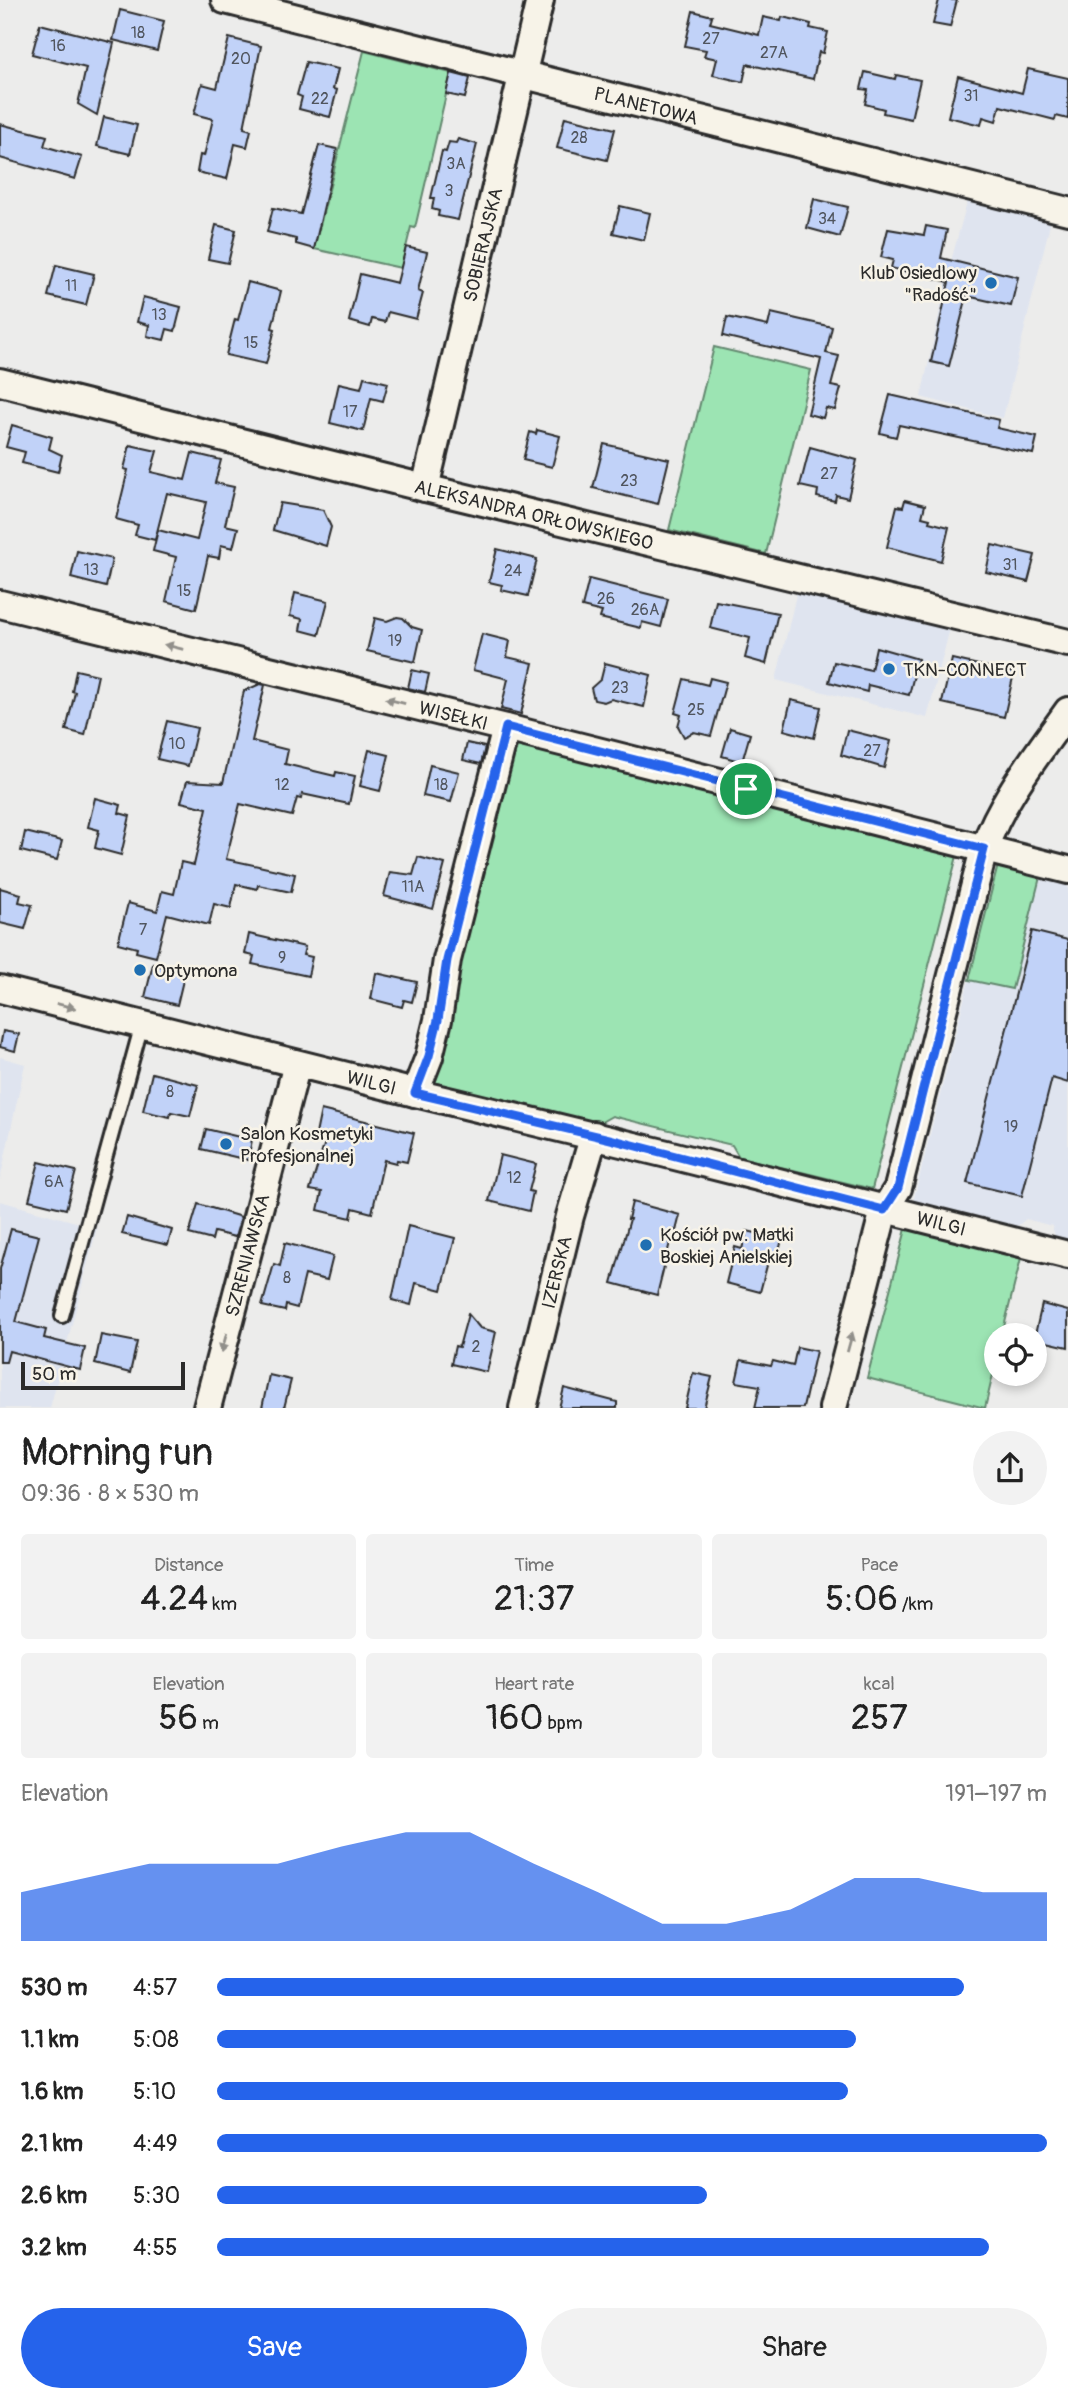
<!DOCTYPE html>
<html lang="en">
<head>
<meta charset="utf-8">
<style>
	body { margin:0; font-family:Pangolin,sans-serif; background:#f2f2f2; color:#222; height:100vh; display:flex; flex-direction:column; font-size:26px; white-space:nowrap }
	* { box-sizing:border-box; margin:0 }
	p { font-size:23px; color:#767676 }
	.icon { flex:none; width:38px; height:38px; fill:none; stroke:currentColor; stroke-width:2; stroke-linecap:round; stroke-linejoin:round }
	.map { position:relative; height:1408px; overflow:hidden }
	.details { display:flex; flex-direction:column; background:#fff; flex:1 }
	.details>* { flex:none }
	.buttons { position:absolute; left:984px; top:1323px; display:grid; gap:14px }
	.buttons a { display:grid; place-items:center; width:63px; height:63px; border-radius:50%; background:#fff; box-shadow:0 4px 10px #0003; font-size:35px }
	.scale { position:absolute; left:21px; bottom:18px; width:164px; box-sizing:border-box; padding-left:7px; border:4px solid #2b2b2b; border-top:0; font-size:19px; line-height:24px; white-space:nowrap; color:#2b2b2b; -webkit-text-stroke:5px #f7f3e8; paint-order:stroke }
	.pin { position:absolute; display:grid; place-items:center; width:60px; height:60px; color:#fff; margin:-30px; border:4px solid #fff; border-radius:50%; box-shadow:0 2px 7px #0007 }
	.round { display:grid; place-items:center; flex:none; width:74px; height:74px; border-radius:37px; background:#f2f2f2 }
	.summary { display:flex; align-items:center; justify-content:space-between; height:119px; padding:0 21px }
	h1 { font-size:38px; font-weight:600; line-height:52px }
	.stats { display:grid; grid-template-columns:repeat(3,1fr); gap:10px; height:119px; padding:7px 21px }
	.stats div { display:grid; align-content:center; border-radius:7px; background:#f2f2f2; text-align:center }
	.stats b { font-size:35px; font-weight:600 }
	.stats small { font-size:19px; font-weight:400 }
	.stats p { font-size:19px }
	.chart { height:196px; padding:14px 21px }
	.chart p { display:flex; justify-content:space-between }
	.chart svg { width:100%; height:126px; margin-top:7px; fill:#2563eb; opacity:.7 }
	.primary-button { display:flex; gap:14px; margin-top:auto; padding:14px 21px }
	.primary-button a { flex:1; height:80px; border-radius:42px; background:#2563eb; color:#fff; font-size:28px; font-weight:600; line-height:80px; text-align:center }
	.primary-button a+a { background:#f2f2f2; color:#222 }
	ul { padding:0 21px; list-style:none; font-size:23px }
	li { display:grid; grid-template-columns:112px 84px 1fr; align-items:center; height:52px }
	li i { height:18px; border-radius:9px; background:#2563eb }
	.map>svg:first-child { display:block }
	.built { fill:#dfe4ef }
	.green { fill:#9ce4b3; stroke:#64886f; stroke-width:2 }
	.building { fill:#c1d2f8; stroke:#2b2b2b; stroke-width:2 }
	.lines { fill:none; stroke-linecap:round; stroke-linejoin:round }
	.lane-casing { stroke:#2b2b2b; stroke-width:18 }
	.street-casing { stroke:#2b2b2b; stroke-width:32 }
	.lane { stroke:#f7f3e8; stroke-width:12 }
	.street { stroke:#f7f3e8; stroke-width:26 }
	.oneway { fill:#918f8a }
	.route-casing { stroke:#fff; stroke-width:14 }
	.route { stroke:#2563eb; stroke-width:9 }
	.poi-dot { fill:#1f6fb2; stroke:#f7f3e8; stroke-width:2.5 }
	.labels { text-anchor:middle; stroke-width:5; stroke-linejoin:round; paint-order:stroke }
	.number-label { font-size:16px; fill:#50555e }
	.street-label { font-size:19px; fill:#2b2b2b; stroke:#f7f3e8 }
	.poi-label { font-size:19px; fill:#2b2b2b; stroke:#f7f3e8; text-anchor:start }
</style>
</head>
<body>
<div class="map">
<svg width="1068" height="1408" viewBox="0 0 1068 1408">
	<rect width="100%" height="100%" fill="#ececeb"/>
	<filter id="ink" filterUnits="userSpaceOnUse"><feTurbulence type="fractalNoise" baseFrequency=".0143" numOctaves="2"/><feDisplacementMap in="SourceGraphic" scale="14" xChannelSelector="R" yChannelSelector="G"/><feConvolveMatrix kernelMatrix="1 2 1 2 8 2 1 2 1" color-interpolation-filters="sRGB"/></filter>
	<g filter="url(#ink)">
		<g class="built">
			<path d="M968,199L1051,220L1003,418L921,397L950,265Z"/>
			<path d="M797,591L950,628L927,718L776,680Z"/>
			<path d="M999,861L1068,879V1239L1055,1236L1052,1226L1026,1219L1016,1227L913,1202Z"/>
			<path d="M0,1057L25,1064L0,1180Z"/>
			<path d="M0,1201L97,1228L50,1408H0Z"/>
		</g>
		<g class="green">
			<path d="M364,51L451,73L415,228L411,227L401,268L314,249Z"/>
			<path d="M714,347L811,370L766,554L669,530Z"/>
			<path d="M517,743L958,852L872,1189L739,1157L732,1145L612,1116L596,1125L430,1083C449,1046 453,1028 453,986Z"/>
			<path d="M999,861L1041,873L1012,989L969,980Z"/>
			<path d="M906,1229L1021,1258L1002,1335H996V1362L985,1408L867,1378Z"/>
		</g>
		<g class="building">
			<path d="M939,0H957L950,27L933,24Z"/>
			<path d="M120,10L164,21L157,51L113,40Z"/>
			<path d="M693,11L712,16L710,23L759,35L763,17L781,21L782,17L796,20L811,24L810,28L828,32L823,53L819,52L813,79L747,64L743,82L713,75L717,59L704,56L706,50L685,46Z"/>
			<path d="M40,24L114,43L97,115L78,104L86,68L32,54Z"/>
			<path d="M229,38L261,46L244,128L251,130L247,147L235,144L227,179L197,172L200,155L204,156L213,119L194,114L202,84L217,88Z"/>
			<path d="M306,62L338,69L333,89L337,90L330,117L299,109L302,97L297,95Z"/>
			<path d="M1028,69L1068,78V119L1056,116L1055,120L1000,106L996,121L983,117L981,125L948,117L958,76L1022,93Z"/>
			<path d="M865,72L895,79L896,75L920,80L911,119L883,113L884,109L865,104L868,90L861,89Z"/>
			<path d="M451,73L470,78L465,98L446,94Z"/>
			<path d="M104,117L137,125L130,154L97,146Z"/>
			<path d="M565,117L615,129L607,160L557,148Z"/>
			<path d="M0,124L47,136L44,146L82,157L75,179L0,158Z"/>
			<path d="M458,139L477,144L458,220L438,216L439,211L432,209L434,198H431L442,151L446,152L449,142L456,143Z"/>
			<path d="M319,145L337,149L314,249L296,244V239L267,232L273,208L301,214Z"/>
			<path d="M814,199L848,207L840,237L807,228Z"/>
			<path d="M620,206L650,213L644,240L613,233Z"/>
			<path d="M216,225L236,230L228,263L208,259Z"/>
			<path d="M926,226L947,230L941,258L1018,277L1011,306L967,296L949,366L931,362L949,282L891,268L893,260L881,257L888,229L924,235Z"/>
			<path d="M406,247L427,252L418,291L423,293L416,319L388,312L385,322L372,319L370,327L349,321L360,274L397,283Z"/>
			<path d="M56,265L94,274L86,305L48,296Z"/>
			<path d="M248,282L281,291L272,328L275,329L266,364L226,355L235,319L238,320Z"/>
			<path d="M143,297L181,307L175,331L167,329L164,340L147,336L149,325L137,322Z"/>
			<path d="M771,313L832,327L826,353L839,356L831,386L841,388L835,410L826,408L823,418L808,414L821,359L723,336L727,317L768,326Z"/>
			<path d="M364,377L388,383L383,401L371,398L363,431L330,423L339,383L361,388Z"/>
			<path d="M890,395L999,420L997,428L1037,437L1033,454L899,425L896,437L880,433Z"/>
			<path d="M12,425L52,437L49,449L62,455L58,472L22,463L25,452L6,447Z"/>
			<path d="M537,430L560,436L552,467L523,460L530,432L536,434Z"/>
			<path d="M604,444L669,459L658,504L593,488Z"/>
			<path d="M130,445L157,451L151,472L185,480L192,453L221,460L215,483L234,487L225,525L238,528L233,548L221,545L219,558L208,556L196,609L166,601L176,557L153,551L158,530L197,540L206,502L167,493L155,540L135,535L138,525L116,519L128,470L124,469Z"/>
			<path d="M810,447L857,460L848,498L836,495L835,501L817,497L818,490L800,486Z"/>
			<path d="M905,500L925,505L922,517L930,519L929,522L949,527L941,561L887,547L897,506L903,507Z"/>
			<path d="M280,503L323,510L331,527L326,546L273,530Z"/>
			<path d="M992,545L1035,555L1028,582L986,572Z"/>
			<path d="M497,549L537,559L528,596L501,590L502,585L489,582Z"/>
			<path d="M77,551L112,559L106,587L71,578Z"/>
			<path d="M589,579L668,599L661,627L642,622L641,628L600,618L602,612L582,607Z"/>
			<path d="M295,593L328,601L319,635L300,630L302,619L290,616Z"/>
			<path d="M716,601L778,613L766,664L745,658L750,638L710,628Z"/>
			<path d="M397,617L403,618L412,627L422,630L415,662L367,651L375,618L387,621Z"/>
			<path d="M482,634L510,641L507,657L533,663L521,714L501,709L508,679L473,670Z"/>
			<path d="M876,647L918,659L909,695L868,685L867,692L829,682L834,662L871,670Z"/>
			<path d="M952,659L1014,673L1004,717L942,703Z"/>
			<path d="M605,663L651,675L644,707L611,699L604,702L594,700L591,688L601,679Z"/>
			<path d="M76,670L98,675L85,735L66,730L75,692L72,691Z"/>
			<path d="M412,670L429,674L425,692L408,688Z"/>
			<path d="M710,678L726,682L711,736L694,732L684,737L678,726L681,715L675,713L684,679L708,685Z"/>
			<path d="M260,684L265,685L252,741L288,750L285,764L335,776L336,772L355,776L349,804L302,794L301,799L297,798L292,816L240,804L226,859L295,874L291,892L258,885L257,889L236,884L231,908L214,904L209,925L167,914L156,957L136,952L137,948L118,943L128,903L157,911L162,891L174,894L181,862L194,865L207,808L181,802L187,781L223,783L244,691Z"/>
			<path d="M791,700L821,707L814,738L784,730Z"/>
			<path d="M167,721L197,728L188,766L157,759Z"/>
			<path d="M730,728L750,734L742,762L722,756Z"/>
			<path d="M847,730L891,741L884,768L841,755Z"/>
			<path d="M467,743L485,747L481,764L463,760Z"/>
			<path d="M369,750L389,755L380,791L360,786Z"/>
			<path d="M430,765L459,772L451,802L423,796Z"/>
			<path d="M95,798L121,805L119,813L130,816L121,855L95,848L99,830L88,827Z"/>
			<path d="M25,832L62,841L57,860L21,851Z"/>
			<path d="M418,857L445,864L433,909L384,896L390,872L413,875Z"/>
			<path d="M0,888L21,894L19,902L32,905L25,929L0,923Z"/>
			<path d="M1032,931L1068,940V1083L1052,1078L1022,1196L967,1183Z"/>
			<path d="M249,934L305,947L303,955L312,957L308,976L252,964L254,956L245,954Z"/>
			<path d="M153,964L185,972L177,1005L145,997Z"/>
			<path d="M376,973L417,982L412,1002L404,1000L402,1007L371,999Z"/>
			<path d="M3,1031L19,1034L15,1051L0,1047Z"/>
			<path d="M152,1073L198,1085L190,1116L171,1112L170,1117L143,1111Z"/>
			<path d="M321,1110L414,1133L407,1162L397,1160L396,1163L384,1160L372,1213L353,1208L351,1218L318,1210L322,1192L310,1190L325,1142L315,1139Z"/>
			<path d="M206,1129L252,1140L248,1160L201,1149Z"/>
			<path d="M500,1155L536,1164L529,1191L533,1192L529,1211L489,1201Z"/>
			<path d="M39,1162L76,1171L66,1209L29,1200Z"/>
			<path d="M632,1202L680,1215L676,1231L673,1230L657,1295L612,1283L630,1219H628Z"/>
			<path d="M198,1204L241,1217L235,1237L214,1232L212,1240L189,1234Z"/>
			<path d="M127,1217L172,1230L168,1245L122,1234Z"/>
			<path d="M408,1226L455,1238L442,1290L416,1283L411,1305L392,1300Z"/>
			<path d="M11,1229L39,1236L16,1322L46,1330L44,1338L85,1348L80,1370L9,1351L6,1362H0V1269Z"/>
			<path d="M747,1231L782,1239L777,1260L769,1258L760,1292L726,1283L735,1247L742,1249Z"/>
			<path d="M285,1243L333,1256L327,1280L305,1275L297,1308L286,1305L285,1311L262,1306L274,1264L280,1266Z"/>
			<path d="M1042,1304L1068,1311V1347L1034,1339Z"/>
			<path d="M468,1314L480,1328L496,1332L487,1372L451,1364L455,1346L459,1347Z"/>
			<path d="M101,1335L137,1342L130,1373L95,1364Z"/>
			<path d="M797,1347L816,1351L803,1408H755L760,1386L736,1382L741,1360L771,1366L773,1361L793,1366Z"/>
			<path d="M693,1373L712,1377L704,1408H685Z"/>
			<path d="M269,1375L291,1380L284,1408H262Z"/>
			<path d="M564,1388L617,1402V1408H559Z"/>
		</g>
		<g class="lines">
			<defs>
				<path id="lane" d="M62,1316L142,1024"/>
				<g id="street">
					<path id="s1" d="M225,0L1068,211"/>
					<path id="s2" d="M0,382L425,488L1068,643"/>
					<path id="s3" d="M425,488L540,0"/>
					<path id="s4" d="M0,604L506,728L1068,870"/>
					<path id="s5" d="M0,989L415,1093L667,1154L1068,1255"/>
					<path d="M415,1093L429,1057L438,1020L447,960L506,728"/>
					<path id="s6" d="M207,1408L297,1064"/>
					<path id="s7" d="M523,1408L570,1216L594,1135"/>
					<path d="M833,1408L884,1210L898,1188L984,849C1002,798 1037,755 1068,711"/>
				</g>
			</defs>
			<use href="#lane" class="lane-casing"/>
			<use href="#street" class="street-casing"/>
			<use href="#lane" class="lane"/>
			<use href="#street" class="street"/>
		</g>
		<defs><path id="oneway-solid" d="M-6-.8H1V-3.2L6.5 0L1 3.2V.8H-6Z" transform="scale(1.75)"/></defs>
		<g class="oneway">
			<use href="#oneway-solid" transform="translate(174 647) rotate(-166)"/>
			<use href="#oneway-solid" transform="translate(395 701) rotate(-166)"/>
			<use href="#oneway-solid" transform="translate(66 1006) rotate(14)"/>
			<use href="#oneway-solid" transform="translate(850 1342) rotate(-75)"/>
			<use href="#oneway-solid" transform="translate(224 1343) rotate(105)"/>
		</g>
	</g>
	<g class="lines" filter="url(#ink)">
		<defs>
			<path id="route" d="M506,727L984,849L898,1188L884,1210L610,1139L415,1093L429,1056L438,1020L447,960Z"/>
		</defs>
		<use href="#route" class="route-casing"/>
		<use href="#route" class="route"/>
	</g>
	<g class="poi-dot">
		<circle cx="991" cy="283" r="7"/>
		<circle cx="889" cy="669" r="7"/>
		<circle cx="140" cy="970" r="7"/>
		<circle cx="226" cy="1144" r="7"/>
		<circle cx="646" cy="1245" r="7"/>
	</g>
	<g class="labels">
		<g class="number-label">
			<text x="138" y="38">18</text>
			<text x="711" y="44">27</text>
			<text x="58" y="51">16</text>
			<text x="774" y="58">27A</text>
			<text x="241" y="64">20</text>
			<text x="971" y="101">31</text>
			<text x="320" y="104">22</text>
			<text x="579" y="143">28</text>
			<text x="456" y="169">3A</text>
			<text x="449" y="196">3</text>
			<text x="827" y="224">34</text>
			<text x="71" y="291">11</text>
			<text x="159" y="320">13</text>
			<text x="251" y="348">15</text>
			<text x="350" y="417">17</text>
			<text x="829" y="479">27</text>
			<text x="629" y="486">23</text>
			<text x="1010" y="570">31</text>
			<text x="91" y="575">13</text>
			<text x="513" y="576">24</text>
			<text x="184" y="596">15</text>
			<text x="606" y="604">26</text>
			<text x="645" y="615">26A</text>
			<text x="395" y="646">19</text>
			<text x="620" y="693">23</text>
			<text x="696" y="715">25</text>
			<text x="177" y="749">10</text>
			<text x="872" y="756">27</text>
			<text x="282" y="790">12</text>
			<text x="441" y="790">18</text>
			<text x="413" y="892">11A</text>
			<text x="143" y="935">7</text>
			<text x="282" y="963">9</text>
			<text x="170" y="1097">8</text>
			<text x="1011" y="1132">19</text>
			<text x="514" y="1183">12</text>
			<text x="54" y="1187">6A</text>
			<text x="287" y="1283">8</text>
			<text x="476" y="1352">2</text>
		</g>
		<g class="street-label">
			<text dy="7" stroke="none"><textPath href="#s1" startOffset="434">PLANETOWA</textPath></text>
			<text dy="7" stroke="none"><textPath href="#s3" startOffset="250">SOBIERAJSKA</textPath></text>
			<text dy="7" stroke="none"><textPath href="#s2" startOffset="550">ALEKSANDRA ORŁOWSKIEGO</textPath></text>
			<text dy="7" stroke="none"><textPath href="#s4" startOffset="467">WISEŁKI</textPath></text>
			<text dy="7" stroke="none"><textPath href="#s5" startOffset="383">WILGI</textPath></text>
			<text dy="7" stroke="none"><textPath href="#s5" startOffset="970">WILGI</textPath></text>
			<text dy="7" stroke="none"><textPath href="#s6" startOffset="158">SZRENIAWSKA</textPath></text>
			<text dy="7" stroke="none"><textPath href="#s7" startOffset="140">IZERSKA</textPath></text>
		</g>
		<g class="poi-label">
			<text x="977" y="279" text-anchor="end">Klub Osiedlowy<tspan x="977" dy="22">"Radość"</tspan></text>
			<text x="903" y="676">TKN-CONNECT</text>
			<text x="154" y="977">Optymona</text>
			<text x="240" y="1140">Salon Kosmetyki<tspan x="240" dy="22">Profesjonalnej</tspan></text>
			<text x="660" y="1241">Kościół pw. Matki<tspan x="660" dy="22">Boskiej Anielskiej</tspan></text>
		</g>
	</g>
</svg>
<div class="buttons">
<a><svg class="icon" aria-label="locate" viewBox="0 0 24 24"><circle cx="12" cy="12" r="6"/><path d="M12 2v4M12 18v4M2 12h4M18 12h4"/></svg></a>
</div>
<div class="scale">50 m</div>
<div class="pin" style="left:746px;top:789px;background:#1e9e55"><svg class="icon" aria-label="arrive" viewBox="0 0 24 24"><path d="M6 21V4h12l-3 4 3 4H6"/></svg></div>
</div>
<section class="details">
<div class="summary"><div><h1>Morning run</h1><p>09:36 · 8 × 530 m</p></div><a class="round"><svg class="icon" aria-label="share" viewBox="0 0 24 24"><path d="M12 15V3M7 8l5-5 5 5M5 13v7h14v-7"/></svg></a></div>
<div class="stats">
<div><p>Distance</p><b>4.24<small> km</small></b></div>
<div><p>Time</p><b>21:37</b></div>
<div><p>Pace</p><b>5:06<small> /km</small></b></div>
</div>
<div class="stats">
<div><p>Elevation</p><b>56<small> m</small></b></div>
<div><p>Heart rate</p><b>160<small> bpm</small></b></div>
<div><p>kcal</p><b>257</b></div>
</div>
<div class="chart"><p><span>Elevation</span>191–197 m</p>
<svg viewBox="0 0 160 44" preserveAspectRatio="none"><path d="M0 44V27L10 22L20 17L30 17L40 17L50 11L60 6L70 6L80 17L90 27L100 38L110 38L120 33L130 22L140 22L150 27L160 27V44z"/></svg>
</div>
<ul>
<li><b>530 m</b>4:57<i style="width:90%"></i></li>
<li><b>1.1 km</b>5:08<i style="width:77%"></i></li>
<li><b>1.6 km</b>5:10<i style="width:76%"></i></li>
<li><b>2.1 km</b>4:49<i style="width:100%"></i></li>
<li><b>2.6 km</b>5:30<i style="width:59%"></i></li>
<li><b>3.2 km</b>4:55<i style="width:93%"></i></li>
</ul>
<div class="primary-button"><a>Save</a><a>Share</a></div>
</section>
</body>
</html>
